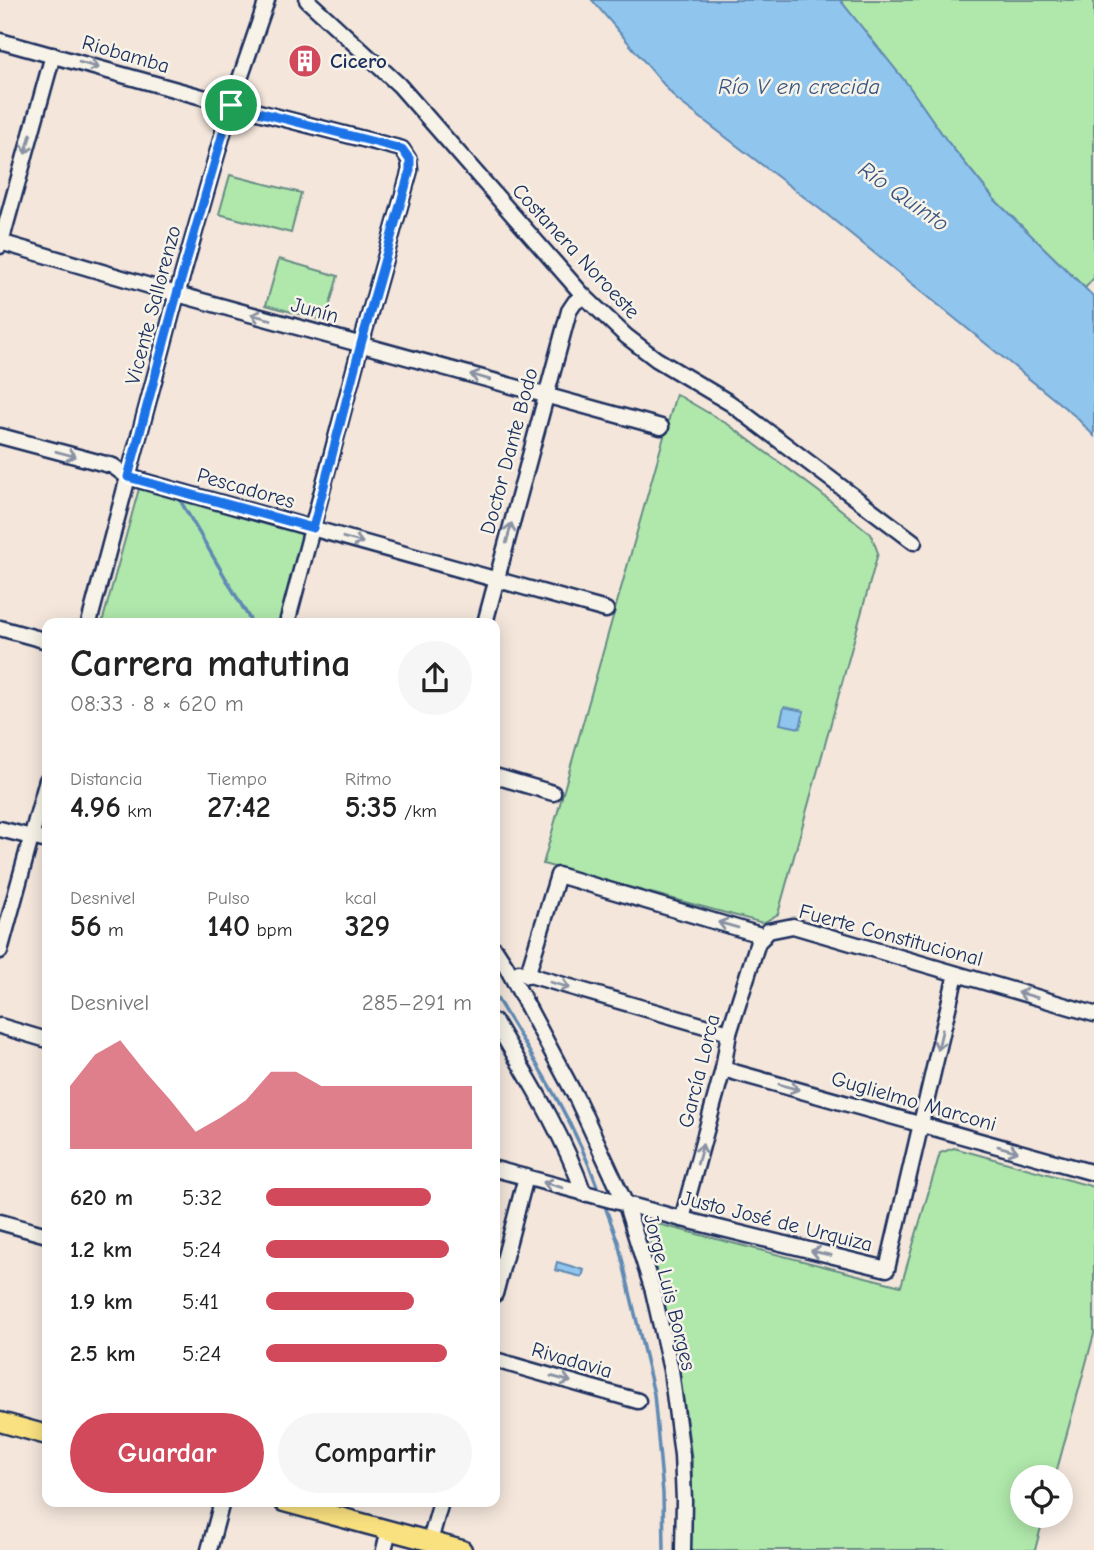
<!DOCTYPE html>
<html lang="es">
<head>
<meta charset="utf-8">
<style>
	body { margin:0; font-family:"Comic Neue",sans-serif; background:#f6f6f6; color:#222; height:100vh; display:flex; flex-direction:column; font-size:26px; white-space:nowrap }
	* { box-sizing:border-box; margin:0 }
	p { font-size:23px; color:#767676 }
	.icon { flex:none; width:38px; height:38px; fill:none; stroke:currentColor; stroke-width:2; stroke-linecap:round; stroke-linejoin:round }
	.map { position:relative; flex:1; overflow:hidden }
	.details { position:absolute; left:42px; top:618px; width:458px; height:889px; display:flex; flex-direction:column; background:#fff; border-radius:14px; box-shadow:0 4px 18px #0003 }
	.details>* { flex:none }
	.buttons { position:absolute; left:1010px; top:1465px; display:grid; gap:14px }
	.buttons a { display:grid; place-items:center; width:63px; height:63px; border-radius:50%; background:#fff; box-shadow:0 4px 18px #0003; font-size:35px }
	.pin { position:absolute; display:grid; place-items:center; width:60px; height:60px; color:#fff; margin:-30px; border:4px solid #fff; border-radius:50%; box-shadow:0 2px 7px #0007 }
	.round { display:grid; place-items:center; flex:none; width:74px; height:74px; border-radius:37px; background:#f6f6f6 }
	.overview { display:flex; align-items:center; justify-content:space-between; height:119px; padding:0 28px }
	h1 { font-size:38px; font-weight:700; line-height:52px }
	.metrics { display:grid; grid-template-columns:repeat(3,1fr); gap:10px; height:119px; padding:7px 28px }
	.metrics div { display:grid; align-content:center }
	.metrics b { font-size:30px; font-weight:700 }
	.metrics small { font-size:19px; font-weight:400 }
	.metrics p { font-size:19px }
	.chart { height:196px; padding:14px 28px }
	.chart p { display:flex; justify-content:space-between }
	.chart svg { width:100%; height:126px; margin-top:7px; fill:#d1495b; opacity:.7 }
	.button { display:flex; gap:14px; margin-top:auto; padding:14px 28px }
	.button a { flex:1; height:80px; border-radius:42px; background:#d1495b; color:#fff; font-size:28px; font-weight:700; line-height:80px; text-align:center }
	.button a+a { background:#f6f6f6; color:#222 }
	ul { padding:0 28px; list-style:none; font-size:23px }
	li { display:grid; grid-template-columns:112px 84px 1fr; align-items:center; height:52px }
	li i { height:18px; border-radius:9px; background:#d1495b }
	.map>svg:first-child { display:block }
	.green { fill:#b0e8ab; stroke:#668c84; stroke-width:2 }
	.water { fill:#90c6ee; stroke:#618ab4; stroke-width:2 }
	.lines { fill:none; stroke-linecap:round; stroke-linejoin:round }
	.stream { stroke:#618ab4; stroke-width:3.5 }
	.minor-casing { stroke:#1b2f5e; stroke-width:19 }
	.major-casing { stroke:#1b2f5e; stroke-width:23 }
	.minor { stroke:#f7f3e8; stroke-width:14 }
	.major { stroke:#fae180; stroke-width:18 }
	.oneway { stroke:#8991a3 }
	.route-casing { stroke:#fff; stroke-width:14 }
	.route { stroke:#1a73e8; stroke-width:9 }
	.labels { text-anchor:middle; stroke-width:5; stroke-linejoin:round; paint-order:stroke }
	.street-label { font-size:21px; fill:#1b2f5e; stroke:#f7f3e8 }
	.poi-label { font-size:21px; font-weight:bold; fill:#1b2f5e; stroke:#f7f3e8; text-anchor:start }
	.water-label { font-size:23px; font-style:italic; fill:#385582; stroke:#f7f3e8 }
</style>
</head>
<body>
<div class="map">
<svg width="1094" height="1550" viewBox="0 0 1094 1550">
	<rect width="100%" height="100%" fill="#f4e6db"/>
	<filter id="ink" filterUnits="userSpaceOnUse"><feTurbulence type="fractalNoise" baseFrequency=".0143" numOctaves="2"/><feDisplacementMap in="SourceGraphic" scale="14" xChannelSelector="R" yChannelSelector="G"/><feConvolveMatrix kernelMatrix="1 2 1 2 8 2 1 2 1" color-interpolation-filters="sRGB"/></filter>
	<g filter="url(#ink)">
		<g class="green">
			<path d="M840,0H1094V278L1085,288L994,199L947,141L908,85Z"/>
			<path d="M230,175L301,193L291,233L219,214Z"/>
			<path d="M279,259L338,276L325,321L266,305Z"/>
			<path d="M676,394L729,425L818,491L871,534L878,553L778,914L763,923L543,864Z"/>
			<path d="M140,485L303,532L279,623H102Z"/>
			<path d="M954,1148L1094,1187V1334L1055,1477H1022V1516H1044L1035,1550H691L692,1461L684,1402L646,1221L901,1286L940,1153Z"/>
		</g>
		<g class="water">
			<path d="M592,0H840L908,85L947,141L994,199L1094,297V436L1075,416L825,213L676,99Z"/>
			<path d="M784,707L804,711L800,728L780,724Z"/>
			<path d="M557,1262L584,1270L582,1277L555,1270Z"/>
		</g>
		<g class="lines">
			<g class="stream">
				<path d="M177,495L252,623"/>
				<path d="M495,995C532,1057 573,1118 597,1186"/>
				<path d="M606,1209L618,1242L654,1394L663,1493L664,1550"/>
			</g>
			<defs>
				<g id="minor">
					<path d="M307,0L399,85L582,294L626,336L656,359L730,403L914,542"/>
					<path d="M0,41L231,105L402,149L409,160L410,170L361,344L287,623"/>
					<path d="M0,242L177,294L661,427"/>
					<path d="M0,246L53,55"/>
					<path d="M0,436L113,466L128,477L606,610"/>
					<path d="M89,623L177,294L231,105L267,0"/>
					<path d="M485,623L569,311L575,302L585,297"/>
					<path d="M0,628L47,641"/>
					<path d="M495,776L553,793"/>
					<path d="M0,829L47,841"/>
					<path d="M495,949L506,966L577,1099L626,1205L653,1291L671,1370L682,1455L684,1501L683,1550"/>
					<path d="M0,951L47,780"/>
					<path d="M519,972L729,1033"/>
					<path d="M527,976L558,875L764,936L768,931L793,926L1094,1014"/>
					<path d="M495,1022C528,1078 563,1133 584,1194"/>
					<path d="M0,1026L47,1040"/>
					<path d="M723,1069L1094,1173"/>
					<path d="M495,1169L682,1219L887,1269L956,974"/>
					<path d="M682,1219L723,1069L729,1033L758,942L764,936"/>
					<path d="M0,1222L47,1235"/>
					<path d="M495,1294L526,1177"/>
					<path d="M495,1360L638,1401"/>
					<path d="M430,1541L441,1502"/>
					<path d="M209,1550L222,1502"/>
					<path d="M384,1550L389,1530"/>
				</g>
				<g id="major">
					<path d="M0,1422L47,1435"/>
					<path d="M284,1502L462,1550"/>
				</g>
			</defs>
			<use href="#minor" class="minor-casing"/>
			<use href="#major" class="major-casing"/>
			<use href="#minor" class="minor"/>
			<use href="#major" class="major"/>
		</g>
		<defs><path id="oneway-shaft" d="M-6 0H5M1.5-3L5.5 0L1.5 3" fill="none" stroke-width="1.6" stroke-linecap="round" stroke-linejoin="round" transform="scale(1.75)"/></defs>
		<g class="oneway">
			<use href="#oneway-shaft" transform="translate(89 65) rotate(16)"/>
			<use href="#oneway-shaft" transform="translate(28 144) rotate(106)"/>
			<use href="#oneway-shaft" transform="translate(261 317) rotate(-165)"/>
			<use href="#oneway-shaft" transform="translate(480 377) rotate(-164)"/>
			<use href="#oneway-shaft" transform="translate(66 454) rotate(15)"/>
			<use href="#oneway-shaft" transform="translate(509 533) rotate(-75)"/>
			<use href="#oneway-shaft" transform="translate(353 540) rotate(15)"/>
			<use href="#oneway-shaft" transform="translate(728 925) rotate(-164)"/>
			<use href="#oneway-shaft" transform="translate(560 985) rotate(16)"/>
			<use href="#oneway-shaft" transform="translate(1028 995) rotate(-164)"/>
			<use href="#oneway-shaft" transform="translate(940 1040) rotate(103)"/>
			<use href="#oneway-shaft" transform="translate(789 1087) rotate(16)"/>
			<use href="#oneway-shaft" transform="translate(1008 1149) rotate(16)"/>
			<use href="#oneway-shaft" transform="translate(700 1154) rotate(-75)"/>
			<use href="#oneway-shaft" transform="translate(553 1185) rotate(-164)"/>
			<use href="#oneway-shaft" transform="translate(821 1253) rotate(-167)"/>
			<use href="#oneway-shaft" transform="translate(561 1379) rotate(16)"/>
		</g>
	</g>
	<g class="lines" filter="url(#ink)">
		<defs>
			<path id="route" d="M231,105L402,149L410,160V170L361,344L313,528L128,477L177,294Z"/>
		</defs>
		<use href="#route" class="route-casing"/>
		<use href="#route" class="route"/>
	</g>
	<defs>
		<symbol id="building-disc" viewBox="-11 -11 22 22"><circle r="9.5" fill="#d1495b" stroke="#f7f3e8"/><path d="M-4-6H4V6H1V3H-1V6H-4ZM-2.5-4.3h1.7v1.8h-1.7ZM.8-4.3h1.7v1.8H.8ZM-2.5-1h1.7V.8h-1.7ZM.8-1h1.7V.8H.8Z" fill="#fff"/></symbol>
	</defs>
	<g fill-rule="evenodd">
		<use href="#building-disc" x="286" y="42" width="38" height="38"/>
	</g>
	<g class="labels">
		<g class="street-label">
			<text transform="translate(126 54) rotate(16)" y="7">Riobamba</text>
			<text transform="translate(576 251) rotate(47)" y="7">Costanera Noroeste</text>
			<text transform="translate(153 305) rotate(-75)" y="7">Vicente Sallorenzo</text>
			<text transform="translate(315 310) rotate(15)" y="7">Junín</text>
			<text transform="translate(509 451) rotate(-75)" y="7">Doctor Dante Bodo</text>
			<text transform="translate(246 488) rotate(16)" y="7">Pescadores</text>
			<text transform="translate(891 935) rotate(15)" y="7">Fuerte Constitucional</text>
			<text transform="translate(699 1071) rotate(-76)" y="7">García Lorca</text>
			<text transform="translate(914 1101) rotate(16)" y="7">Guglielmo Marconi</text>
			<text transform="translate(777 1221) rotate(14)" y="7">Justo José de Urquiza</text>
			<text transform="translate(670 1292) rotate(76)" y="7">Jorge Luis Borges</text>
			<text transform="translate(572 1360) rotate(16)" y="7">Rivadavia</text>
		</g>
		<g class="poi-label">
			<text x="330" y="68">Cicero</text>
		</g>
		<g class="water-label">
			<text x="799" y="94">Río V en crecida</text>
			<text transform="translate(904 196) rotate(35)" y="8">Río Quinto</text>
		</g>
	</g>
</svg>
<div class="buttons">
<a><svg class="icon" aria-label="locate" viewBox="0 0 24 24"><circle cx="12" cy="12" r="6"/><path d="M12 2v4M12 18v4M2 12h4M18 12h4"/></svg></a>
</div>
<div class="pin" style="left:231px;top:105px;background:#1e9e55"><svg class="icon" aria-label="arrive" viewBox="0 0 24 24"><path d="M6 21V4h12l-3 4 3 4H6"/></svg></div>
<section class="details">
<div class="overview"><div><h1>Carrera matutina</h1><p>08:33 · 8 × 620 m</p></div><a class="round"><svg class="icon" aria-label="share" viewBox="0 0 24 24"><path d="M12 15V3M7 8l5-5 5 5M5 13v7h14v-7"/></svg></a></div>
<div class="metrics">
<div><p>Distancia</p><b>4.96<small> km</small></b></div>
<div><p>Tiempo</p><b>27:42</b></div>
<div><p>Ritmo</p><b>5:35<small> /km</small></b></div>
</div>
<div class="metrics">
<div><p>Desnivel</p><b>56<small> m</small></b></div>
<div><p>Pulso</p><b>140<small> bpm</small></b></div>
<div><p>kcal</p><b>329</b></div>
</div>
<div class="chart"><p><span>Desnivel</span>285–291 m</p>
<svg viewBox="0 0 160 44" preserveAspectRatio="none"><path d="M0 44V22L10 11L20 6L30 17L40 27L50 38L60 33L70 27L80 17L90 17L100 22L110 22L120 22L130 22L140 22L150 22L160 22V44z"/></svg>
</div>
<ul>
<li><b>620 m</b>5:32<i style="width:80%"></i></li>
<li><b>1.2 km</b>5:24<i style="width:89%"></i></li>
<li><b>1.9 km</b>5:41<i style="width:72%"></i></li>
<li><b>2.5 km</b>5:24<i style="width:88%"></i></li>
</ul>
<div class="button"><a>Guardar</a><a>Compartir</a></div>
</section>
</div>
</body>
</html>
